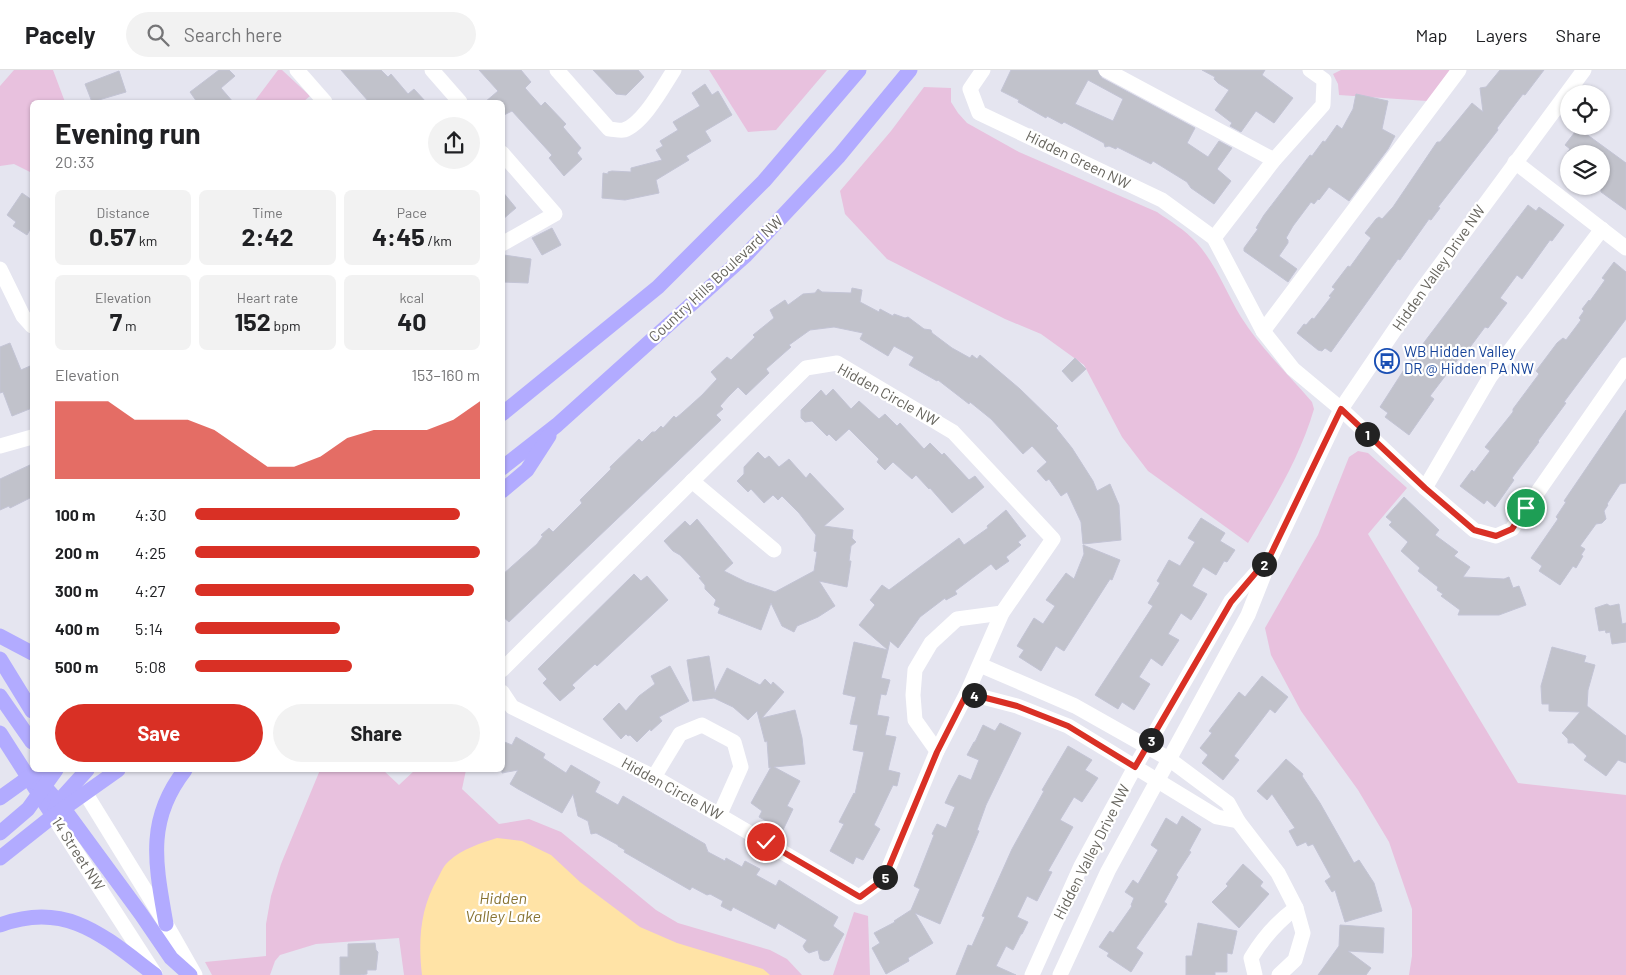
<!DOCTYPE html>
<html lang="en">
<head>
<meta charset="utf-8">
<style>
	body { margin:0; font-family:Barlow,sans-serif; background:#f2f2f2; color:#202124; height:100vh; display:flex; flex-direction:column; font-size:19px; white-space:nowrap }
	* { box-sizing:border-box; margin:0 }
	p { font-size:16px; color:#757577 }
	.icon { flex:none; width:28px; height:28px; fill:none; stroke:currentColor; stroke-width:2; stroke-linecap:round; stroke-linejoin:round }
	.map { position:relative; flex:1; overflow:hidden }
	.sheet { position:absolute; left:30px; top:30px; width:475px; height:672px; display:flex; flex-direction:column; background:#fff; border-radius:8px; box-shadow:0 1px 4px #0004 }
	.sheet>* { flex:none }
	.fabs { position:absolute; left:1560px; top:15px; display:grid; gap:10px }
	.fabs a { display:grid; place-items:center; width:50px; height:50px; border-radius:50%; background:#fff; box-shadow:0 1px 4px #0004; font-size:25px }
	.pin { position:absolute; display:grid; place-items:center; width:42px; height:42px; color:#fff; margin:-21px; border:2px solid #fff; border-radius:50%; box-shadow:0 1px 5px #0007 }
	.km { position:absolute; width:25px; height:25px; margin:-12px; border-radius:50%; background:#222; color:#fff; font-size:14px; line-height:25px; text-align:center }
	.round { display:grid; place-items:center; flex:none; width:52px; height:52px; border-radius:26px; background:#f2f2f2 }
	.head { display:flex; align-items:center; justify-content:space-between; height:85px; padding:0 25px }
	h1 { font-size:28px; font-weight:700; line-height:38px }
	.stats { display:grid; grid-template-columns:repeat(3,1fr); gap:8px; height:85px; padding:5px 25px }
	.stats div { display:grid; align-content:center; border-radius:8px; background:#f2f2f2; text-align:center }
	.stats b { font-size:25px; font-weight:700 }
	.stats small { font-size:14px; font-weight:400 }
	.stats p { font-size:14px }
	.chart { height:140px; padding:10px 25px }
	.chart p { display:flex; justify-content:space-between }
	.chart svg { width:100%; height:90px; margin-top:5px; fill:#d93025; opacity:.7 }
	.cta { display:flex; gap:10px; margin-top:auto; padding:10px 25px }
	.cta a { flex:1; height:58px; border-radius:30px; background:#d93025; color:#fff; font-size:20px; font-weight:700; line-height:58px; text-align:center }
	.cta a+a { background:#f2f2f2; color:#202124 }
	ul { padding:0 25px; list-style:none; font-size:16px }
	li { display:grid; grid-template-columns:80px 60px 1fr; align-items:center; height:38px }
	li i { height:12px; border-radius:6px; background:#d93025 }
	header { display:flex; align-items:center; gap:30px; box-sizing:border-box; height:70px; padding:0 25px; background:#fff; border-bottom:1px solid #e0e0e0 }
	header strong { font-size:24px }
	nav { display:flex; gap:28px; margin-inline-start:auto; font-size:18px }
	.search { width:350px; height:45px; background:#f2f2f2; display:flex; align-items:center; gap:12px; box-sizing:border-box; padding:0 18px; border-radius:28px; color:#757577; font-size:19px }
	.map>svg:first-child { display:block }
	.green { fill:#e8c1de }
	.water { fill:#ffe3a6 }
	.building { fill:#c1c2cb; stroke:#c3c4d5; fill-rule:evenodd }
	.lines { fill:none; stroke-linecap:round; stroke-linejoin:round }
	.minor { stroke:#fff; stroke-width:15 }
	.major { stroke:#b2abff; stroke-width:15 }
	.route-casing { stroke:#fff; stroke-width:10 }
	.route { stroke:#d93025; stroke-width:6 }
	.labels { text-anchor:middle; stroke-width:4.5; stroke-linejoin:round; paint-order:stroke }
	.street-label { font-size:15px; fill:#66645d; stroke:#fff }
	.transit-label { font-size:15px; fill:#164399; stroke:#fff; text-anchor:start }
	.water-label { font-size:16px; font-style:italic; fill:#877332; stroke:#fff }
</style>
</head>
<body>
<header>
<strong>Pacely</strong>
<div class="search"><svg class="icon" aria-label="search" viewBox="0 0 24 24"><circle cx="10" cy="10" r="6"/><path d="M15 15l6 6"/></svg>Search here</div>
<nav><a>Map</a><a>Layers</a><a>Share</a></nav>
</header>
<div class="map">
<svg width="1626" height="905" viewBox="0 0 1626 905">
	<rect width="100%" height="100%" fill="#e5e5f0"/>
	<g class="green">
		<path d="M14,0H53L65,32H32V103L14,94L0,96V16Z"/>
		<path d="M278,0H282L310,26L303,32H254Z"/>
		<path d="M709,0H827L776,60L748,62Z"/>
		<path d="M1341,0H1452L1427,31L1339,25L1338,14L1333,4Z"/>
		<path d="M924,17L951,18V32L958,43L967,53L1019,82L1157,142C1170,151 1185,160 1196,172C1216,194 1226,222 1241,247C1262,280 1287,303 1312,332L1314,339C1300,387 1274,430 1248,473L1148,401L1122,367L1084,295L1041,264L1005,249L887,189L845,144L840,121L891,61Z"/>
		<path d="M1358,381L1368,383L1407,418L1368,464L1518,713L1626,725V905H1409L1412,886V839L1389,772L1358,720L1301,641L1271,585L1265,558L1318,465L1349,387Z"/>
		<path d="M320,700H383L399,715L415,700H466L462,719L499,754L529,749L561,762L656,840L678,853L770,880L787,889L802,905H404L399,868L316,874L280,885L275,891L270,905H212L205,892L266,886V854L271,826L281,794Z"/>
		<path d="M854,842L868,846L870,905H833Z"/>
	</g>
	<path class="water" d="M497,768L522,771L551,785L580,812L640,857L677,873L763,899L770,905H422C418,871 420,838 438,808C441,802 444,795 449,791C462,779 481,773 497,768Z"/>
	<g class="building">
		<path d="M219,0H229L235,6L221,18L233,32H197L190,22Z"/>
		<path d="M341,0H381L388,7L391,4L408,24L414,19L426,32H369Z"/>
		<path d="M479,0H521L531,12L525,18L541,36L545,32L566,54L563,57L581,78L577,83L582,89L564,106L549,88L552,85L512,41L502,46V32H485L498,21Z"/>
		<path d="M593,0H638L644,7L626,25L616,24Z"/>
		<path d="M1011,0H1097L1102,8L1195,58L1187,73L1208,87L1219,71L1232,78L1217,99L1231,111L1214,134L1191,118L1187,112L1153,91L1151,94L1117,77L1116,79L1109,76L1105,77L1104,73L1064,52L1062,54L1047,46L1046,48L1018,32L1019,30L1001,21ZM1088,10L1123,29L1113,51L1075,34Z"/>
		<path d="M1202,0H1265L1262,5L1293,28L1274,53L1256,41L1241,62L1230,56L1232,53L1215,40L1229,20L1218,13L1214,9L1215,7Z"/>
		<path d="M1500,0H1544L1525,25L1523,24L1497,58L1498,60L1438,137L1440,138L1431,150L1429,149L1400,190L1398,189L1331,282L1325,278L1322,281L1318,280L1297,263L1304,254L1306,255L1312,248L1314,249L1331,227L1329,226L1335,219L1332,217L1348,196L1350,197L1371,168L1365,163L1376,149L1379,147L1382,149L1393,137L1437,72H1440L1472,33L1483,42L1480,18L1486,17Z"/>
		<path d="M119,1L126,22L92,32L85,14Z"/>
		<path d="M705,14L712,25L718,21L732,45L705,61L711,71L686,86L689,90L656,110L659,123L625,130L602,128L603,103L608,104V102L612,101L631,102V98L662,90L656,80L663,76L660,71L678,60L673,52L700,36L692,23Z"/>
		<path d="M1356,24L1388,31L1382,59L1395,66L1388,79L1349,131L1329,117L1319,130L1318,129L1314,134L1311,132L1293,156L1286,168L1288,170V173L1279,186L1297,199L1288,212L1244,181V178L1258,159L1256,158L1264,145L1310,85L1312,86L1323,71L1325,72L1337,55L1342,59L1353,39Z"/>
		<path d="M1578,58L1626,93V140L1601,122V84H1566L1570,79L1565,75Z"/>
		<path d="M502,121L516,138L502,150Z"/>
		<path d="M22,123L32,130V156L27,165L13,156L16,152L7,145Z"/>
		<path d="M1528,135L1536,141L1539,137L1564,155L1552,171L1550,170L1522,209L1517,205L1500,228L1507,233L1488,258L1485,257L1465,284L1463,283L1449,301L1430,326L1434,329L1409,365L1385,347L1388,343L1380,337L1407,295Z"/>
		<path d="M552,158L561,175L542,185L532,168Z"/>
		<path d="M504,185L531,189L528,213L502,212Z"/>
		<path d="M1614,192L1626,202V249L1564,332L1566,333L1538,371L1539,372L1512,408L1514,410L1495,437L1487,430L1484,434L1460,416L1472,400L1474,402L1490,381L1485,377L1513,342V339L1539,304L1536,301L1557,273L1563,268L1566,270L1581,250L1579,248L1584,241L1582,239L1589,230L1590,231L1605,210L1602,208Z"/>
		<path d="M852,218L862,220L860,232L879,242L880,239L893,246L894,244L905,248L908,247L924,259L931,260L932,263L952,278L970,288L972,285L977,289L980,285L1020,319L1058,356L1056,358L1072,378L1093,411L1097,421L1110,414L1119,435L1121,470L1083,474L1081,452L1067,422L1061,426L1049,409L1046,411L1037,401L1047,392L1032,376L1023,384L991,349L970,332L969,334L938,310L937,311L909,295L914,287L894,276L888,286L860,269L863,263L834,257L810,260L789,275L791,277L766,299L769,303L746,325L738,317L728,327L720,336L723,339L716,345L721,350L509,552L502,546V505L537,474L543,466L541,465L549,458L553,462L582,433L580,430L611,399L610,397L639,369L642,372L652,362H655L661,356L663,358L674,346L676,348L682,343L702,325L717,309L711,302L727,287L731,290L755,267L753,265L774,248L770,240L785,230L788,235L803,224L815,223L818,219L822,222L851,223Z"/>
		<path d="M10,273L21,300L30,296L32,302V338L12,346L3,322L0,323V277Z"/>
		<path d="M1075,288L1086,299L1072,312L1062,301Z"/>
		<path d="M833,319L851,339L859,331L879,349L885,344L897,356L900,353L924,379L930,373L942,385L944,383L969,410L975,406L984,417L952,443L930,418L929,419L916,405L912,409L893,392L885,400L877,392L879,389L849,359L836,371L829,364L827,366L812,351L805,352L801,348V340L821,320L826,326Z"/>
		<path d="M1626,340V413L1620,414L1607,434L1608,435L1604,441L1606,449L1602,453L1596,454L1580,476L1585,479L1581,485L1583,486L1576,498L1573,496L1560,515L1539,501L1542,496L1531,488L1558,449L1556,447L1566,432L1564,431Z"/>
		<path d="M758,382L765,389L769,386L779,397L789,389L806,408L810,403L844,439L824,456L853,460L852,468L856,472L851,476L849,491H851L847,517L819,511L835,536L818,547L797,556L794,562L782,556L771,533L761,560L718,543L720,538L714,535L716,530L705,519V515L699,508L701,507L680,485L673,481L664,471L685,451L690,456L697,449L733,493L724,501L746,512L775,522L814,501L817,482L814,481L816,465L799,443L782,426L778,430L773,425L764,433L751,419L748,422L737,411L744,404V397Z"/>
		<path d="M32,394V427L10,438L9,436L0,440V409Z"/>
		<path d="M1404,427L1439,460L1435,465L1458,482L1454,486L1470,497L1463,507L1504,509L1509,507L1513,518L1519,516L1526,535L1499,545H1458L1460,540L1441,526L1443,524L1437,520L1438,517L1418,501L1420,498L1401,481L1408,472L1389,455L1392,452L1386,447Z"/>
		<path d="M1006,440L1026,466L1018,472L1021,475L1006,487L1009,491L996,500L991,494L955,521L957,524L946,530L945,528L920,547L898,578L890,571L888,580L859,555L875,535L870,530L882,515L889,520L959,468L964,475L988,458L987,456Z"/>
		<path d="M1201,448L1225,463L1220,471L1235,480L1227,492L1224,491L1216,505L1203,497L1192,516L1207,524L1200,536L1191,550L1181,543L1168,564L1179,570L1162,596L1151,588L1139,607L1150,614L1134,640L1122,632L1118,639L1095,625L1153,536L1148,533L1160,513L1157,511L1169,490L1180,496L1195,472L1188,468Z"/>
		<path d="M1083,475L1120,490L1112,510L1110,509L1064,581L1056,576L1041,601L1019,587L1024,580L1017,576L1034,548L1043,554L1055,536L1046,530L1066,503L1074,509L1084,484Z"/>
		<path d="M634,504L641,511L647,506L668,530L597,596L595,594L572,615L575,618L560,631L543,613L547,609L538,599Z"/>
		<path d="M1607,534L1610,536L1619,534L1622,554L1626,553V572L1612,574L1610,562L1606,563L1605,560L1599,561L1595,538Z"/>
		<path d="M854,572L888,580L881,608L890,610L886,625L881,624L877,645L889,647L885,665L896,667L888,700L900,703L897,716L893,715L874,755L880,759L863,790L856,787L853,794L830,781L844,754L839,752L854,723L855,724L864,682L853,680L858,655L850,654L856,627L843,624Z"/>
		<path d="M1552,577L1586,586L1584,592L1595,595L1588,620L1587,636L1626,666V693L1618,690L1606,706L1584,690L1587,686L1573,673H1568V669L1562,663L1580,642L1549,641V634H1542L1541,616Z"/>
		<path d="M709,586L715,622L727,598L760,615L765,609L771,615L773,612L784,622L762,648L795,640L802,668L805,694L774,697L800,711L787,736L793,739L783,760L759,747L762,741L751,733L771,697L769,698L767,671L765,672L757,641L748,650L733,637L714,628L693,631L687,590Z"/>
		<path d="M670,596L689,631L659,647L662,651L651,661L650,659L637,672L630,665L628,666L626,664L621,669L603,649L619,633L626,641L639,626L655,614L651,606Z"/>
		<path d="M1262,606L1288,627L1275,643L1270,639L1234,686L1239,690L1223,710L1202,693L1208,685L1200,678L1212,663L1209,661L1239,622L1245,627Z"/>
		<path d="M1000,653L1021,663L986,735L977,760L979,761L940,854L915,843L933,873L908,888L909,891L886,904L872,878L880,873L874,863L895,852L894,851L911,840L920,819L914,816L934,765L932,764L937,754L946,758L955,737L945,733L951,720L959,705L971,710L979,690L967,685L974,672H975L983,655L995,661Z"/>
		<path d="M516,667L545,684L543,688L566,703L571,695L600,712L595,722L618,735L623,726L705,774L708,782L725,791L726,788L742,797L745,791L760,799L756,805L776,816L779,810L838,847L833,856L844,864L829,890L824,891L820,889L818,880L809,883L805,880L803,876L807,870L778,853L775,859L733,837L731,841L721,836L723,831L710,824L707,825L692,817L690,820L624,782L625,780L618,776V775L596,763L591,764L588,751L578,746L573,724L562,743L518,719L510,714L518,700L502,703V671L512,675Z"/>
		<path d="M1068,676L1092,690L1085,700L1098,708L1082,732L1074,727L1060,750L1073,757L1048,801L1052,802L1037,831L1027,826L1017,847L1028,852L1022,864H1021L1013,880L1006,876L996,896L1016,905H956L968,875L972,876L985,847L982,846L1012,779L1044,721L1042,720Z"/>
		<path d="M1286,689L1303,704L1302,706L1320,733L1354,793L1359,790L1374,813L1382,841L1345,852L1335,820L1332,822L1325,811L1331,807L1313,774L1308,776L1306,772L1297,776L1289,761L1295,758L1272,724L1267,730L1257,721Z"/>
		<path d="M1182,746L1201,759L1189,781L1191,782L1176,805L1178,807L1164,832L1167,834L1136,878L1143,883L1131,902L1107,886L1109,883L1099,877L1110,861L1113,863L1132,836L1131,835L1134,828L1125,822L1133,810L1138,814L1158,780L1151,775L1166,748L1177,755Z"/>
		<path d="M1243,794L1263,812L1260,816L1269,824L1239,858L1212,832L1228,816L1226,814Z"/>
		<path d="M1198,853L1237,861L1232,884L1227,883V902H1215V905H1186V886H1192Z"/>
		<path d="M1340,855L1384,858L1383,883L1348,881L1371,898L1366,905H1318L1339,876Z"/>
		<path d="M375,873L376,880L378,882L376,900H367V904L360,905H340V887H348V874Z"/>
	</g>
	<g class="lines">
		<g class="minor">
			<path d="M297,0L325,32"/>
			<path d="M432,0L460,32"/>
			<path d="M557,0L609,59C613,59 620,61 624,60C643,54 663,17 674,0"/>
			<path d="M983,0L970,19L979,43L1162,130L1214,168L1263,261L1293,299L1341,339L1425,418L1474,460L1496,466L1512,459L1626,295"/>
			<path d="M1106,0L1274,90"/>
			<path d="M502,83L555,144L502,174"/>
			<path d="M1515,92L1626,178"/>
			<path d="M1214,168L1274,90L1323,35L1324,10L1310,0"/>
			<path d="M0,199L23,246L32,256"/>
			<path d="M1263,261L1459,0"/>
			<path d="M0,376L32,367"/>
			<path d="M692,411L774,480"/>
			<path d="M1425,418L1490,307L1602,159"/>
			<path d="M980,595L1075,636L1169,689L1228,733L1238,751L1278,803L1296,838L1303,863L1295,890L1279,905"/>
			<path d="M502,600L806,298L837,293L953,362L1053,469L1002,543L967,623L937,681L884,809L859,827L654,707L512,637L502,622"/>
			<path d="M967,623L1017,636L1068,656L1217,747L1238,751"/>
			<path d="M937,681L915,650L913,625L915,600L931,573L957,549L1002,543"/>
			<path d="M654,707L680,664L702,655L734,672L741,697L720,744"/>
			<path d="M86,724L166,854L195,905"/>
			<path d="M53,746L155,904"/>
			<path d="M1032,905L1081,796L1135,697L1231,531L1265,493"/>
			<path d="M1060,905L1108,801L1248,545L1271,487L1341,339L1421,221L1584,0"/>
			<path d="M1255,905L1251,888C1263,868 1277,852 1296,838"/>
		</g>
		<g class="major">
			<path d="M502,344L658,217L764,111L859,0"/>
			<path d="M502,398L557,355L745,186L839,86L910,0"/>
			<path d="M502,421L527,400L549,366"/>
			<path d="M0,566L32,583"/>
			<path d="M0,589L32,641"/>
			<path d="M0,626L32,672"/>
			<path d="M0,663L53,746"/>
			<path d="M27,708L45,717L64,739L141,844L171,888L190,905"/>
			<path d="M0,728L39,700"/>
			<path d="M55,741L58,732L87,700"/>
			<path d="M0,763L28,739L56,700"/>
			<path d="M0,788L53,746L118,700"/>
			<path d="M166,854C156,796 145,751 185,700"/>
			<path d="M0,855C67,830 105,867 155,905"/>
		</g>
	</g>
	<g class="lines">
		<defs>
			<path id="route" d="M766,772L860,827L884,809L937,682L967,623L1017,636L1068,656L1135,697L1231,532L1270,486L1341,339L1425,418L1474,460L1496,466L1512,459L1526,438"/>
		</defs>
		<use href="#route" class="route-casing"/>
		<use href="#route" class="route"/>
	</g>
	<defs>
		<symbol id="bus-ring" viewBox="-11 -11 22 22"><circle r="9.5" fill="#fff" stroke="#1a4fb4" stroke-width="1.5"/><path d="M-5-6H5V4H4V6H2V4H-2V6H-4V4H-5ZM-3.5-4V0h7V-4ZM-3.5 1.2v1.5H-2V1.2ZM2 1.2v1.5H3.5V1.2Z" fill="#1a4fb4"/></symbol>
	</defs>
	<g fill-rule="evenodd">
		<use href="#bus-ring" x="1373" y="277" width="28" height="28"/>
	</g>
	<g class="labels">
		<g class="street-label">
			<text transform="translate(1078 90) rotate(26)" y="5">Hidden Green NW</text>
			<text transform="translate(1439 198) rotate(-55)" y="5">Hidden Valley Drive NW</text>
			<text transform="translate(716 209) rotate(-43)" y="5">Country Hills Boulevard NW</text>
			<text transform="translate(888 325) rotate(29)" y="5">Hidden Circle NW</text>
			<text transform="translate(672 719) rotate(29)" y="5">Hidden Circle NW</text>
			<text transform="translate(1092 782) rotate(-63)" y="5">Hidden Valley Drive NW</text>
			<text transform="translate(78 784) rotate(57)" y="5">14 Street NW</text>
		</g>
		<g class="transit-label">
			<text x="1404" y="287">WB Hidden Valley<tspan x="1404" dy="17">DR @ Hidden PA NW</tspan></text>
		</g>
		<g class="water-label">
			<text x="503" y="834">Hidden<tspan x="503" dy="18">Valley Lake</tspan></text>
		</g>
	</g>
</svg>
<div class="fabs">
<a><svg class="icon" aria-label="locate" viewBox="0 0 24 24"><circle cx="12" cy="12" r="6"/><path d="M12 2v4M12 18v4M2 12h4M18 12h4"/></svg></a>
<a><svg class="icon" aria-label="layers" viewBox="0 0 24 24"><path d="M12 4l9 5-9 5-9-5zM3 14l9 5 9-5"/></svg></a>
</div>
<div class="pin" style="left:1526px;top:438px;background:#1e9e55"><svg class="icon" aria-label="arrive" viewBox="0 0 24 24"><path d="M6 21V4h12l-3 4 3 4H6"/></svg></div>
<div class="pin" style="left:766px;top:772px;background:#d93025"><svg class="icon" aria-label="check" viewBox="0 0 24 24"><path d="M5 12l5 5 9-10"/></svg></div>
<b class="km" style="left:1367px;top:364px">1</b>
<b class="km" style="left:1264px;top:494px">2</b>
<b class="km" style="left:1151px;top:670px">3</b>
<b class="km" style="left:974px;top:625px">4</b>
<b class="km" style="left:885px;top:807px">5</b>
<section class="sheet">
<div class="head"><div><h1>Evening run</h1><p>20:33</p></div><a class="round"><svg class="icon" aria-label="share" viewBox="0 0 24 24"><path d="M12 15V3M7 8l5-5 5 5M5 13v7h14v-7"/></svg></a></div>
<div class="stats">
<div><p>Distance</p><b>0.57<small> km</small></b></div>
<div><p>Time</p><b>2:42</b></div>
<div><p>Pace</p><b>4:45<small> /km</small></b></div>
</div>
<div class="stats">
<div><p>Elevation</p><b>7<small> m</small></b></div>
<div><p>Heart rate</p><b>152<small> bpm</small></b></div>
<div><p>kcal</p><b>40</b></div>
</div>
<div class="chart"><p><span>Elevation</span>153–160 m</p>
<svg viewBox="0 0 160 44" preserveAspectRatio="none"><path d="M0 44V6L10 6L20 6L30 15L40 15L50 15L60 20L70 29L80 38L90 38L100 33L110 24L120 20L130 20L140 20L150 15L160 6V44z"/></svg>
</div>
<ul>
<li><b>100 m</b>4:30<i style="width:93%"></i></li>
<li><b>200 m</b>4:25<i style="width:100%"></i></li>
<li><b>300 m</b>4:27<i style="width:98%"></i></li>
<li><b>400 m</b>5:14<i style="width:51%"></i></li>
<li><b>500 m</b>5:08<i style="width:55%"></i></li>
</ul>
<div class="cta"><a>Save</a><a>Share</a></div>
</section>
</div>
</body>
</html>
